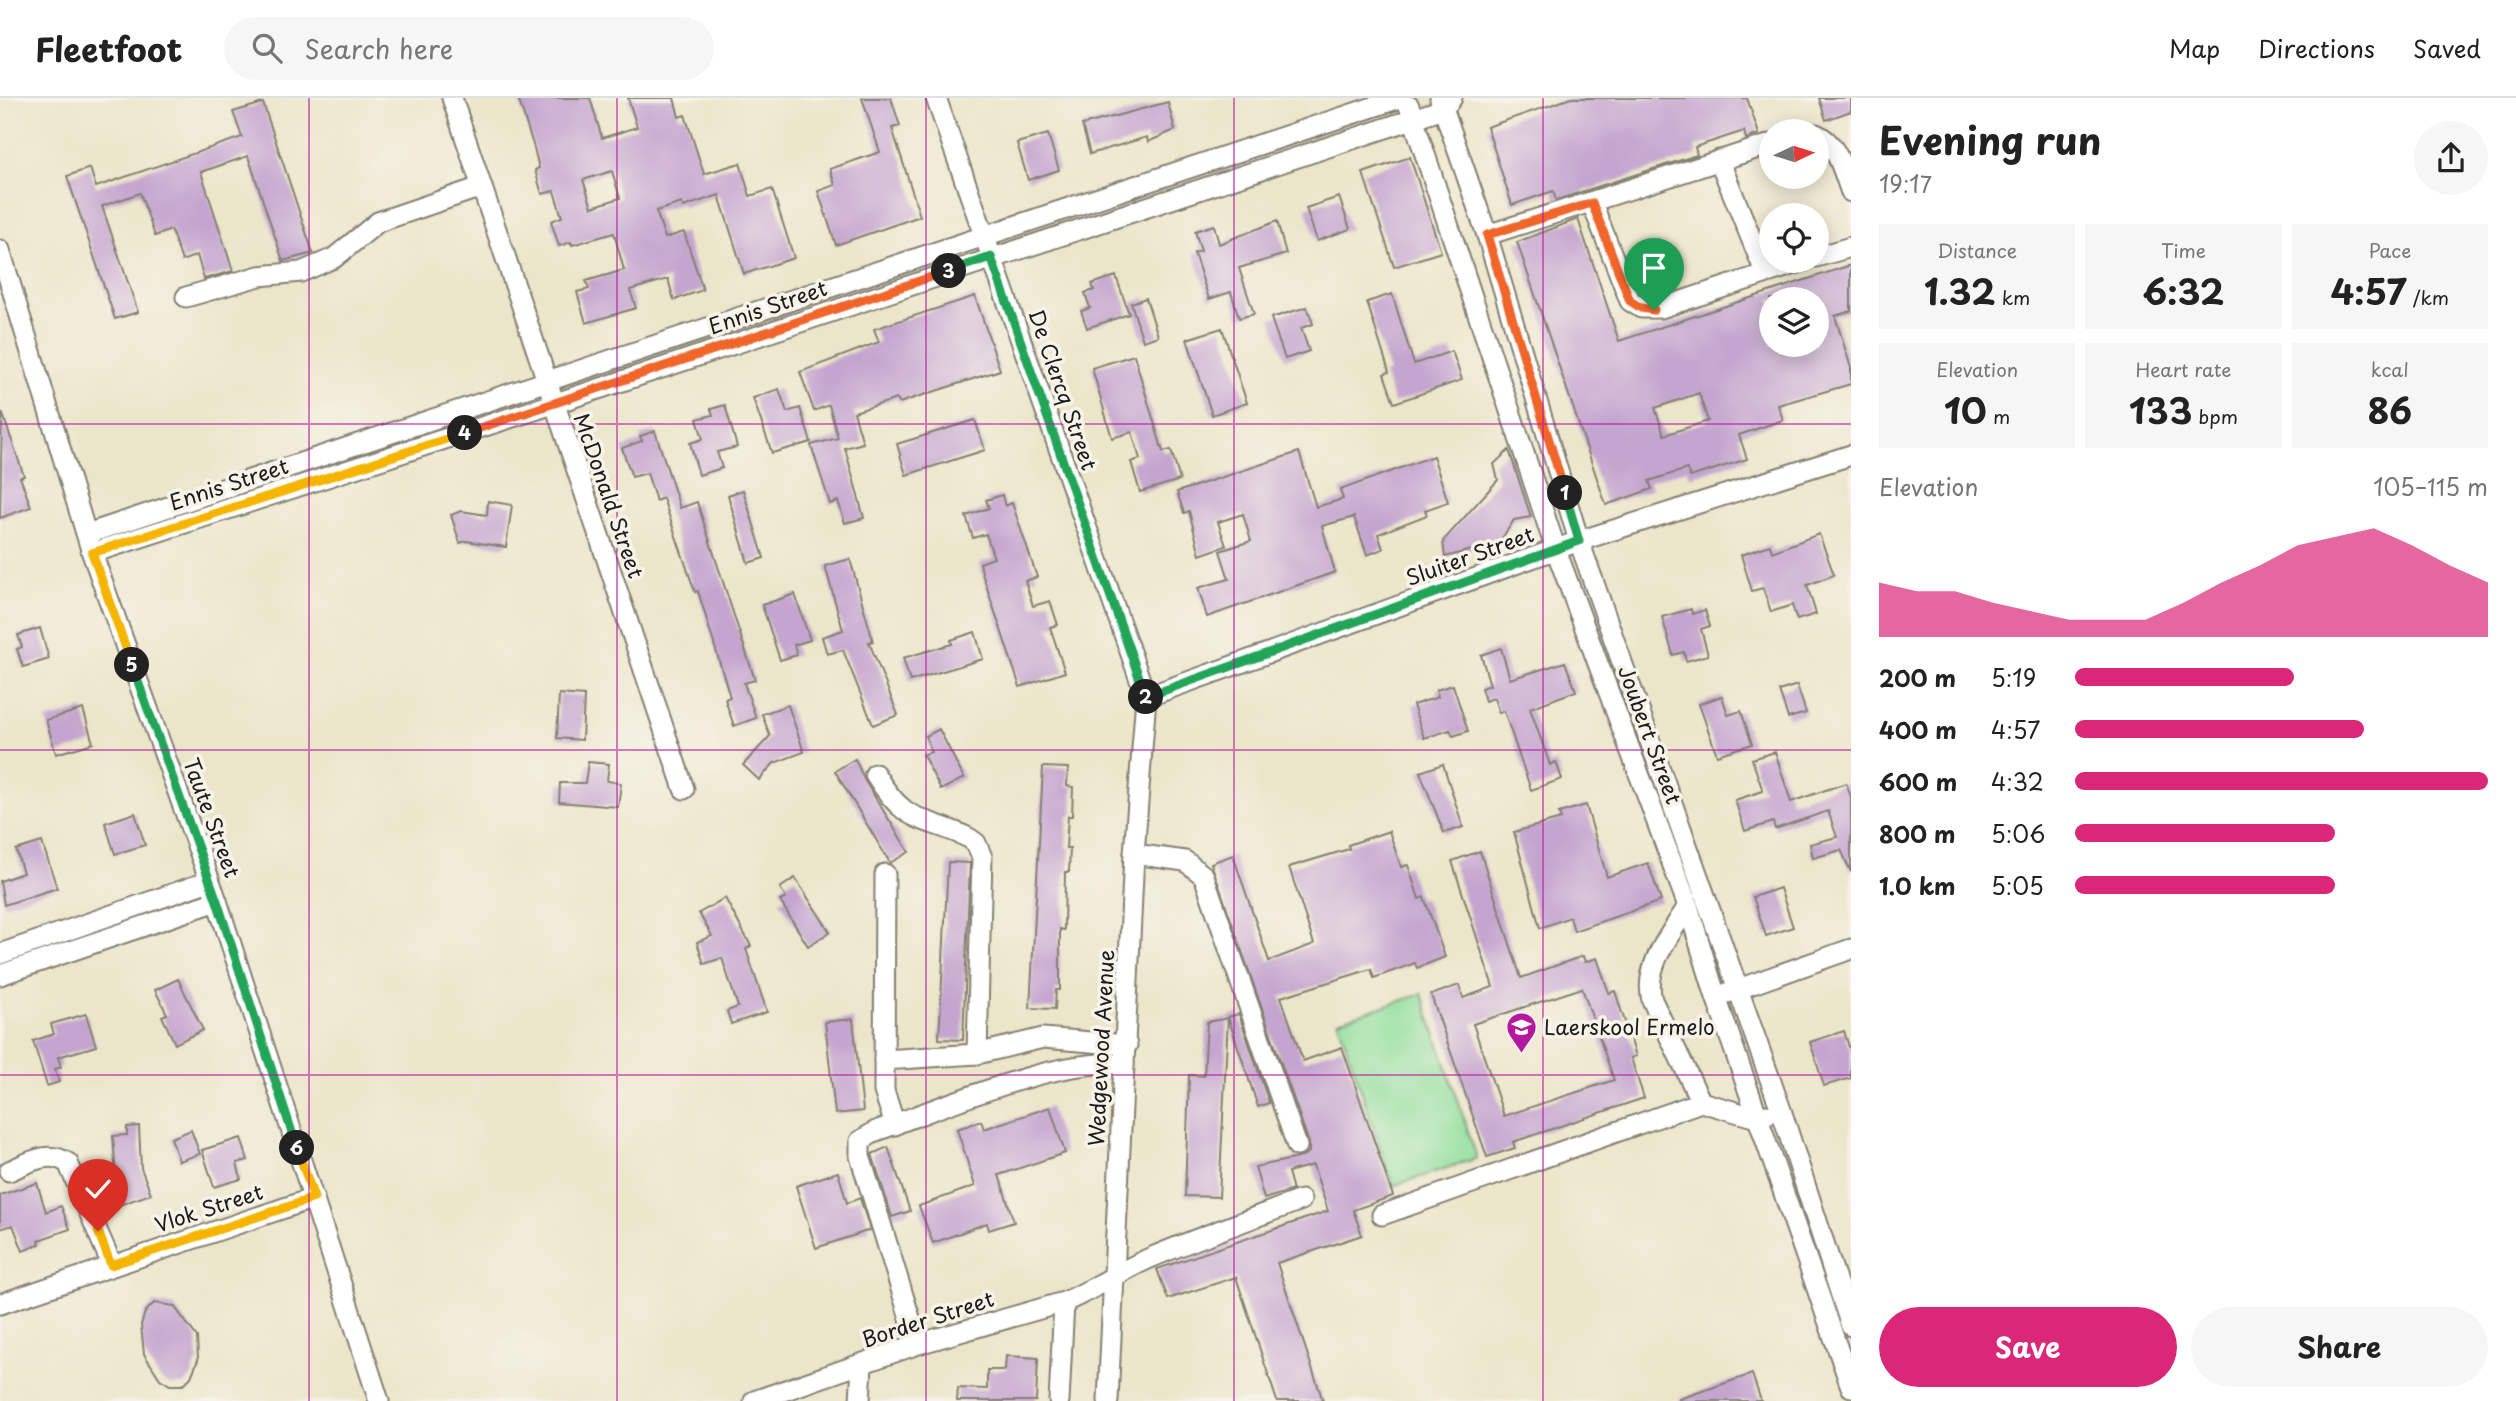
<!DOCTYPE html>
<html lang="en">
<head>
<meta charset="utf-8">
<style>
	body { margin:0; font-family:"Playpen Sans",sans-serif; background:#f6f6f6; color:#222; height:100vh; display:flex; flex-direction:column; font-size:26px; white-space:nowrap }
	* { box-sizing:border-box; margin:0 }
	p { font-size:23px; color:#767676 }
	.icon { flex:none; width:38px; height:38px; fill:none; stroke:currentColor; stroke-width:2; stroke-linecap:round; stroke-linejoin:round }
	.map { position:relative; flex:1; overflow:hidden }
	.sheet { display:flex; flex-direction:column; background:#fff; width:665px }
	.sheet>* { flex:none }
	.needle { width:46px; rotate:86deg }
	.tools { position:absolute; left:1759px; top:21px; display:grid; gap:14px }
	.tools a { display:grid; place-items:center; width:70px; height:70px; border-radius:50%; background:#fff; box-shadow:0 4px 18px #0003; font-size:35px }
	.pin { position:absolute; display:grid; place-items:center; width:60px; height:60px; color:#fff; margin:-72px -30px; border-radius:50% 50% 50% 0; rotate:-45deg; box-shadow:0 0 7px #0007 }
	.pin .icon { rotate:45deg }
	.km { position:absolute; width:35px; height:35px; margin:-18px; border-radius:50%; background:#222; color:#fff; font-size:19px; line-height:35px; text-align:center }
	.round { display:grid; place-items:center; flex:none; width:74px; height:74px; border-radius:37px; background:#f6f6f6 }
	.headline { display:flex; align-items:center; justify-content:space-between; height:119px; padding:0 28px }
	h1 { font-size:38px; font-weight:700; line-height:52px }
	.metrics { display:grid; grid-template-columns:repeat(3,1fr); gap:10px; height:119px; padding:7px 28px }
	.metrics div { display:grid; align-content:center; border-radius:0px; background:#f6f6f6; text-align:center }
	.metrics b { font-size:35px; font-weight:700 }
	.metrics small { font-size:19px; font-weight:400 }
	.metrics p { font-size:19px }
	.chart { height:196px; padding:14px 28px }
	.chart p { display:flex; justify-content:space-between }
	.chart svg { width:100%; height:126px; margin-top:7px; fill:#db2777; opacity:.7 }
	.button { display:flex; gap:14px; margin-top:auto; padding:14px 28px }
	.button a { flex:1; height:80px; border-radius:42px; background:#db2777; color:#fff; font-size:28px; font-weight:700; line-height:80px; text-align:center }
	.button a+a { background:#f6f6f6; color:#222 }
	ul { padding:0 28px; list-style:none; font-size:23px }
	li { display:grid; grid-template-columns:112px 84px 1fr; align-items:center; height:52px }
	li i { height:18px; border-radius:9px; background:#db2777 }
	header { display:flex; align-items:center; gap:42px; box-sizing:border-box; height:98px; padding:0 35px; background:#fff; border-bottom:2px solid #e0e0e0 }
	header strong { font-size:33px }
	nav { display:flex; gap:38px; margin-inline-start:auto; font-size:24px }
	.search { width:490px; height:63px; background:#f6f6f6; display:flex; align-items:center; gap:18px; box-sizing:border-box; padding:0 24px; border-radius:38px; color:#767676; font-size:26px }
	main { display:flex; flex:1; min-height:0 }
	.map>svg:first-child { display:block }
	.green { fill:#92df9d; stroke:#577e5c; stroke-width:2 }
	.building { fill:#c4a5cf; fill-rule:evenodd }
	.lines { fill:none; stroke-linecap:round; stroke-linejoin:round }
	.minor-casing { stroke:#848072; stroke-width:23 }
	.minor { stroke:#fff; stroke-width:19 }
	.split-1-casing { stroke:#fff; stroke-width:14 }
	.split-2-casing { stroke:#fff; stroke-width:14 }
	.split-3-casing { stroke:#fff; stroke-width:14 }
	.split-4-casing { stroke:#fff; stroke-width:14 }
	.split-5-casing { stroke:#fff; stroke-width:14 }
	.split-6-casing { stroke:#fff; stroke-width:14 }
	.split-7-casing { stroke:#fff; stroke-width:14 }
	.split-1 { stroke:#f0652b; stroke-width:9 }
	.split-2 { stroke:#22a559; stroke-width:9 }
	.split-3 { stroke:#22a559; stroke-width:9 }
	.split-4 { stroke:#f0652b; stroke-width:9 }
	.split-5 { stroke:#f5b400; stroke-width:9 }
	.split-6 { stroke:#22a559; stroke-width:9 }
	.split-7 { stroke:#f5b400; stroke-width:9 }
	.grid { fill:none; stroke:#b5179e; stroke-width:2; stroke-opacity:0.55 }
	.labels { text-anchor:middle; stroke-width:7; stroke-linejoin:round; paint-order:stroke }
	.street-label { font-size:21px; fill:#1c1c1c; stroke:#f7f3e8 }
	.poi-label { font-size:21px; fill:#1c1c1c; stroke:#f7f3e8; text-anchor:start }
</style>
</head>
<body>
<header>
<strong>Fleetfoot</strong>
<div class="search"><svg class="icon" aria-label="search" viewBox="0 0 24 24"><circle cx="10" cy="10" r="6"/><path d="M15 15l6 6"/></svg>Search here</div>
<nav><a>Map</a><a>Directions</a><a>Saved</a></nav>
</header>
<main>
<div class="map">
<svg width="1851" height="1303" viewBox="0 0 1851 1303">
	<rect width="100%" height="100%" fill="#f7f3e8"/>
	<filter id="ink" filterUnits="userSpaceOnUse"><feTurbulence type="fractalNoise" baseFrequency=".0143" numOctaves="2"/><feDisplacementMap in="SourceGraphic" scale="14" xChannelSelector="R" yChannelSelector="G"/><feConvolveMatrix kernelMatrix="1 2 1 2 8 2 1 2 1" color-interpolation-filters="sRGB"/></filter>
	<filter id="wash" filterUnits="userSpaceOnUse"><feTurbulence type="fractalNoise" baseFrequency=".00686" numOctaves="4" result="noise"/><feDisplacementMap in="SourceGraphic" scale="28" xChannelSelector="R" yChannelSelector="G"/><feGaussianBlur stdDeviation="1.57" result="paint"/><feColorMatrix in="noise" values="0 0 0 0 0 0 0 0 0 0 0 0 0 0 0 0 0 1.4 0 .05"/><feComposite in="paint" operator="in"/></filter>
	<g filter="url(#wash)">
		<rect width="100%" height="100%" fill="#ebe5c9"/>
		<path class="green" d="M1422,896L1477,1060L1393,1088L1338,923Z"/>
		<g id="blocks">
			<g class="building">
				<path d="M518,0H590L602,40L637,29L628,0H674L679,19L685,17L704,76L740,65L750,98L772,91L794,160L744,176L719,97L683,109L682,105L656,113L665,140L684,134L703,192L674,202L668,181L630,192L636,210L586,225L577,194L589,191L586,183L624,172L614,135L572,147L571,144L559,148L551,123L562,119L554,93L542,96L535,72L539,70L534,50ZM612,73L620,100L592,109L583,82Z"/>
				<path d="M862,0H891L900,28L892,30L920,118L836,147L818,93L835,87L830,71L880,54Z"/>
				<path d="M1571,0H1747L1759,36L1746,41L1744,33L1695,49L1697,57L1556,102L1553,93L1512,107L1487,29Z"/>
				<path d="M1819,0H1851V13L1826,22Z"/>
				<path d="M1168,4L1175,32L1148,44L1147,39L1090,56L1082,27Z"/>
				<path d="M263,5L313,155L283,163L248,58L201,74L233,173L204,181L197,157L182,163L171,132L155,138L140,95L102,108L138,214L115,221L67,78L90,70L96,89L242,39L233,14Z"/>
				<path d="M1048,36L1059,72L1028,82L1017,45Z"/>
				<path d="M1410,59L1441,154L1394,169L1363,75Z"/>
				<path d="M1339,99L1350,131L1317,143L1306,110Z"/>
				<path d="M1578,121L1619,243L1851,167V213L1835,218L1851,270V286L1778,307L1783,322L1739,337L1747,361L1690,379L1687,371L1649,383L1652,391L1606,407L1517,144ZM1771,201H1816V247H1771ZM1699,295L1708,323L1664,337L1655,310Z"/>
				<path d="M1277,123L1286,156L1239,170L1254,216L1239,220L1231,194L1209,201L1194,155L1201,153L1195,133L1214,127L1219,146Z"/>
				<path d="M1116,178L1129,216L1087,230L1081,213L1090,210L1085,195L1094,192L1092,186Z"/>
				<path d="M1392,196L1414,266L1452,253L1462,282L1394,305L1384,276L1389,274L1367,204Z"/>
				<path d="M975,198L1000,272L899,305L897,301L854,314L863,345L845,350L864,420L845,425L838,403L830,406L811,347L838,340L829,307L814,313L800,274L879,244L874,231Z"/>
				<path d="M1146,200L1158,238L1143,243L1131,205Z"/>
				<path d="M1307,209L1313,226L1301,230L1309,253L1285,261L1271,220Z"/>
				<path d="M1222,230L1247,305L1212,317L1187,241Z"/>
				<path d="M1134,257L1163,354L1171,352L1180,382L1140,394L1131,364L1140,361L1132,334L1112,340L1092,270Z"/>
				<path d="M779,291L787,314L800,310L811,344L772,355L753,300Z"/>
				<path d="M725,307L737,349L717,354L722,370L699,377L690,345L703,341L697,321L713,317L711,311Z"/>
				<path d="M2,314L24,378L20,379L31,409L0,420Z"/>
				<path d="M975,322L985,352L906,377L897,346Z"/>
				<path d="M655,333L680,410L697,404L755,582L744,585L756,620L734,628L725,601L730,599L698,493L695,494L663,400L656,403L647,375L632,379L622,350L642,343L640,338Z"/>
				<path d="M1509,352L1531,419L1514,422L1499,445L1445,459L1443,443L1498,382L1494,366Z"/>
				<path d="M1299,354L1316,409L1343,401L1340,392L1433,358L1448,404L1425,412L1427,417L1378,436L1383,451L1367,457L1354,419L1322,428L1335,474L1207,519L1198,490L1229,481L1220,453L1251,443L1243,416L1218,424L1226,448L1200,457L1189,413L1184,415L1177,394Z"/>
				<path d="M743,392L764,460L748,465L728,397Z"/>
				<path d="M1002,397L1005,408L1012,405L1037,479L1025,483L1033,508L1050,503L1058,527L1050,529L1065,574L1020,589L982,475L980,465L994,460L986,436L973,440L966,418L989,410L986,402Z"/>
				<path d="M488,403L512,407L506,449L466,443L460,445L451,417L461,413L487,417Z"/>
				<path d="M1819,436L1834,477L1807,487L1816,516L1797,522L1792,507L1771,514L1763,490L1752,493L1741,457L1770,447L1772,454Z"/>
				<path d="M850,461L873,543L869,544L898,617L873,627L843,552L827,556L822,539L843,532L825,468Z"/>
				<path d="M795,496L810,542L794,547L797,557L780,562L762,507Z"/>
				<path d="M1691,511L1692,516L1705,512L1710,528L1701,531L1708,557L1686,563L1684,554L1673,557L1662,519Z"/>
				<path d="M40,530L49,561L23,569L17,551L22,549L18,537Z"/>
				<path d="M975,534L983,561L910,583L903,560L952,546L951,542Z"/>
				<path d="M1501,550L1510,581L1565,564L1576,593L1530,610L1550,667L1556,664L1562,681L1531,692L1504,613L1499,615L1494,600L1485,603L1481,590L1490,587L1481,557Z"/>
				<path d="M1453,587L1468,633L1453,638L1450,632L1424,640L1413,607L1438,599L1436,592Z"/>
				<path d="M1797,587L1806,615L1788,620L1779,593Z"/>
				<path d="M559,596L584,598L582,642L557,640Z"/>
				<path d="M1722,598L1728,617L1741,613L1752,646L1717,657L1699,606Z"/>
				<path d="M788,607L804,654L774,665L759,682L743,667L770,638L762,616Z"/>
				<path d="M83,611L93,645L56,656L46,622Z"/>
				<path d="M939,631L964,680L941,692L923,657L931,654L926,638Z"/>
				<path d="M1775,654L1791,704L1846,685L1851,699V774L1841,752L1813,760L1810,746L1837,739L1828,713L1775,731L1773,724L1745,733L1735,702L1763,693L1752,661Z"/>
				<path d="M855,661L865,683L909,754L890,765L835,673Z"/>
				<path d="M588,664L609,666L607,683L621,685L618,709L559,704L560,685H585Z"/>
				<path d="M1443,666L1463,729L1444,735L1420,674Z"/>
				<path d="M1043,669L1068,670L1067,688L1073,689L1072,718H1068L1066,750H1070L1069,774H1065L1064,832L1060,831V892H1056L1055,911L1030,910Z"/>
				<path d="M1586,707L1607,779L1648,765L1661,803L1574,833L1570,819L1540,830L1514,734L1561,721L1559,715Z"/>
				<path d="M135,715L145,747L115,756L105,725Z"/>
				<path d="M1389,733L1401,769L1408,767L1419,801L1424,799L1445,859L1417,870L1415,865L1374,880L1371,871L1281,899L1303,963L1342,949L1393,1098L1353,1112L1362,1137L1277,1165L1323,1303H1277L1236,1179L1168,1201L1157,1171L1328,1113L1313,1067L1288,1074L1293,1092L1264,1101L1255,1069L1302,1059L1309,1054V1045L1211,765L1233,757L1269,863L1314,846L1289,769L1349,751L1348,747Z"/>
				<path d="M42,744L57,790L4,807L0,783L23,775L16,752Z"/>
				<path d="M1480,753L1521,880L1583,858L1585,864L1597,860L1609,895L1615,893L1636,958L1631,960L1644,1000L1513,1044L1515,1050L1487,1059L1431,897L1459,887L1463,900L1493,889L1452,763ZM1582,890L1614,982L1504,1018L1473,926Z"/>
				<path d="M948,764L970,765L963,942L939,941Z"/>
				<path d="M795,780L830,834L808,848L780,803L786,800L780,790Z"/>
				<path d="M1780,790L1793,829L1766,838L1753,799Z"/>
				<path d="M725,800L751,848L746,851L767,914L731,926L727,913L738,909L722,860L704,866L697,844L712,838L699,815Z"/>
				<path d="M178,881L203,932L175,946L162,918L167,916L155,892Z"/>
				<path d="M86,916L96,948L58,959L61,969L55,971L59,984L47,988L33,943L54,936L51,926Z"/>
				<path d="M1239,916L1269,1005L1258,1009L1228,919Z"/>
				<path d="M1228,920L1219,1099L1185,1098L1189,977L1204,978L1207,924Z"/>
				<path d="M853,921L863,1013L835,1016L825,924Z"/>
				<path d="M1844,933L1851,955V980L1824,988L1810,944Z"/>
				<path d="M1050,1009L1065,1055L999,1077L1014,1124L989,1132L987,1125L933,1145L919,1108L975,1088L957,1031L981,1023L984,1031Z"/>
				<path d="M139,1028L141,1070L151,1096L102,1113L93,1088L116,1079L113,1038L127,1037V1029Z"/>
				<path d="M191,1032L200,1056L179,1063L171,1040Z"/>
				<path d="M241,1040L248,1062L237,1065L241,1081L214,1089L202,1052Z"/>
				<path d="M888,1049L910,1113L892,1119L872,1056Z"/>
				<path d="M838,1074L847,1105L860,1100L870,1132L816,1150L796,1088Z"/>
				<path d="M37,1085L46,1114L61,1108L70,1131L39,1142L40,1146L23,1153L13,1127L0,1131V1097Z"/>
				<path d="M154,1205L174,1208L197,1239L198,1262L191,1279L183,1287H170L160,1281L144,1256L141,1227L145,1214Z"/>
				<path d="M1006,1258L1038,1260L1036,1303H957L958,1290L987,1291V1272H1005Z"/>
				<path d="M1752,1276L1761,1303H1679V1301Z"/>
			</g>
		</g>
	</g>
	<g filter="url(#ink)">
		<use href="#blocks" fill-opacity="0" stroke="#848072" stroke-width="2"/>
		<g class="lines">
			<defs>
				<g id="minor">
					<path d="M452,0L684,691"/>
					<path d="M936,0L1146,599L1134,756L1108,1303"/>
					<path d="M1440,1L1487,137L1579,443L1781,1012L1851,1228"/>
					<path d="M1409,8L1556,452L1688,808L1716,899L1851,1289"/>
					<path d="M1816,36C1838,45 1843,74 1851,94"/>
					<path d="M1719,62L1765,174"/>
					<path d="M1592,105L1630,203L1641,210H1661L1804,163"/>
					<path d="M1487,137L1771,46"/>
					<path d="M0,152L92,455L217,803L379,1303"/>
					<path d="M1816,159L1851,149"/>
					<path d="M186,199L259,178L301,174L334,160L378,124L481,89"/>
					<path d="M87,436L1400,0"/>
					<path d="M92,455L553,306L1443,11L1452,0"/>
					<path d="M1146,599L1579,443L1851,357"/>
					<path d="M875,676C906,728 921,717 969,740L976,745L982,759L977,956"/>
					<path d="M1134,756L1185,763L1204,778L1297,1048"/>
					<path d="M885,776L884,993L895,1027"/>
					<path d="M1688,808C1671,836 1643,868 1652,902L1701,1004L1757,1020L1766,1017"/>
					<path d="M0,856L209,783"/>
					<path d="M0,877L217,803"/>
					<path d="M1727,895L1851,851"/>
					<path d="M884,962L977,956L1043,940L1127,947"/>
					<path d="M9,1073C30,1064 47,1052 68,1065L112,1167"/>
					<path d="M1382,1117L1701,1004"/>
					<path d="M0,1206L314,1100"/>
					<path d="M918,1246L860,1058V1043L876,1033C938,1011 1062,957 1124,967"/>
					<path d="M754,1303L918,1246L1064,1204C1094,1192 1120,1173 1150,1160C1199,1139 1251,1121 1301,1102"/>
					<path d="M860,1303L862,1267"/>
					<path d="M1059,1303L1064,1204"/>
				</g>
			</defs>
			<use href="#minor" class="minor-casing"/>
			<use href="#minor" class="minor"/>
		</g>
	</g>
	<g class="lines" filter="url(#ink)">
		<defs>
			<path id="split-1" d="M1565,395L1487,137L1592,105L1630,203L1641,210L1654,212"/>
			<path id="split-2" d="M1146,599L1579,443L1565,395"/>
			<path id="split-3" d="M949,173L991,159L1146,599"/>
			<path id="split-4" d="M465,335L949,173"/>
			<path id="split-5" d="M132,567L92,455L465,335"/>
			<path id="split-6" d="M132,567L217,803L297,1050"/>
			<path id="split-7" d="M98,1133L111,1167L314,1100L297,1050"/>
		</defs>
		<use href="#split-1" class="split-1-casing"/>
		<use href="#split-2" class="split-2-casing"/>
		<use href="#split-3" class="split-3-casing"/>
		<use href="#split-4" class="split-4-casing"/>
		<use href="#split-5" class="split-5-casing"/>
		<use href="#split-6" class="split-6-casing"/>
		<use href="#split-7" class="split-7-casing"/>
		<use href="#split-1" class="split-1"/>
		<use href="#split-2" class="split-2"/>
		<use href="#split-3" class="split-3"/>
		<use href="#split-4" class="split-4"/>
		<use href="#split-5" class="split-5"/>
		<use href="#split-6" class="split-6"/>
		<use href="#split-7" class="split-7"/>
	</g>
	<path class="grid" d="M309,0V1303M617,0V1303M926,0V1303M1234,0V1303M1543,0V1303M0,326H1851M0,652H1851M0,977H1851"/>
	<defs>
		<symbol id="school-pin" viewBox="-11 -11 22 30"><path d="M0 17L-7.5 6A9.5 9.5 0 1 1 7.5 6Z" fill="#b5179e" stroke="#f7f3e8"/><path d="M0-5L7-2L0 1L-7-2ZM-4 1L0 2.5L4 1V4Q0 6-4 4Z" fill="#fff"/></symbol>
	</defs>
	<g fill-rule="evenodd">
		<use href="#school-pin" x="1504" y="912" width="35" height="47"/>
	</g>
	<g class="labels">
		<g class="street-label">
			<text transform="translate(768 210) rotate(-19)" y="7">Ennis Street</text>
			<text transform="translate(1062 292) rotate(71)" y="7">De Clercq Street</text>
			<text transform="translate(229 387) rotate(-18)" y="7">Ennis Street</text>
			<text transform="translate(608 398) rotate(71)" y="7">McDonald Street</text>
			<text transform="translate(1470 459) rotate(-20)" y="7">Sluiter Street</text>
			<text transform="translate(1649 637) rotate(70)" y="7">Joubert Street</text>
			<text transform="translate(211 720) rotate(70)" y="7">Taute Street</text>
			<text transform="translate(1102 950) rotate(-87)" y="7">Wedgewood Avenue</text>
			<text transform="translate(209 1111) rotate(-18)" y="7">Vlok Street</text>
			<text transform="translate(928 1222) rotate(-18)" y="7">Border Street</text>
		</g>
		<g class="poi-label">
			<text x="1544" y="937">Laerskool Ermelo</text>
		</g>
	</g>
</svg>
<div class="tools">
<a><svg class="needle" viewBox="-14 -14 28 28"><path d="M0-13l5 13h-10z" fill="#e53935"/><path d="M0 13l5-13h-10z" fill="#767676"/></svg></a>
<a><svg class="icon" aria-label="locate" viewBox="0 0 24 24"><circle cx="12" cy="12" r="6"/><path d="M12 2v4M12 18v4M2 12h4M18 12h4"/></svg></a>
<a><svg class="icon" aria-label="layers" viewBox="0 0 24 24"><path d="M12 4l9 5-9 5-9-5zM3 14l9 5 9-5"/></svg></a>
</div>
<div class="pin" style="left:1654px;top:212px;background:#1e9e55"><svg class="icon" aria-label="arrive" viewBox="0 0 24 24"><path d="M6 21V4h12l-3 4 3 4H6"/></svg></div>
<div class="pin" style="left:98px;top:1133px;background:#d93025"><svg class="icon" aria-label="check" viewBox="0 0 24 24"><path d="M5 12l5 5 9-10"/></svg></div>
<b class="km" style="left:1565px;top:395px">1</b>
<b class="km" style="left:1146px;top:599px">2</b>
<b class="km" style="left:949px;top:173px">3</b>
<b class="km" style="left:465px;top:335px">4</b>
<b class="km" style="left:132px;top:567px">5</b>
<b class="km" style="left:297px;top:1050px">6</b>
</div>
<section class="sheet">
<div class="headline"><div><h1>Evening run</h1><p>19:17</p></div><a class="round"><svg class="icon" aria-label="share" viewBox="0 0 24 24"><path d="M12 15V3M7 8l5-5 5 5M5 13v7h14v-7"/></svg></a></div>
<div class="metrics">
<div><p>Distance</p><b>1.32<small> km</small></b></div>
<div><p>Time</p><b>6:32</b></div>
<div><p>Pace</p><b>4:57<small> /km</small></b></div>
</div>
<div class="metrics">
<div><p>Elevation</p><b>10<small> m</small></b></div>
<div><p>Heart rate</p><b>133<small> bpm</small></b></div>
<div><p>kcal</p><b>86</b></div>
</div>
<div class="chart"><p><span>Elevation</span>105–115 m</p>
<svg viewBox="0 0 160 44" preserveAspectRatio="none"><path d="M0 44V25L10 28L20 28L30 32L40 35L50 38L60 38L70 38L80 32L90 25L100 19L110 12L120 9L130 6L140 12L150 19L160 25V44z"/></svg>
</div>
<ul>
<li><b>200 m</b>5:19<i style="width:53%"></i></li>
<li><b>400 m</b>4:57<i style="width:70%"></i></li>
<li><b>600 m</b>4:32<i style="width:100%"></i></li>
<li><b>800 m</b>5:06<i style="width:63%"></i></li>
<li><b>1.0 km</b>5:05<i style="width:63%"></i></li>
</ul>
<div class="button"><a>Save</a><a>Share</a></div>
</section>
</main>
</body>
</html>
